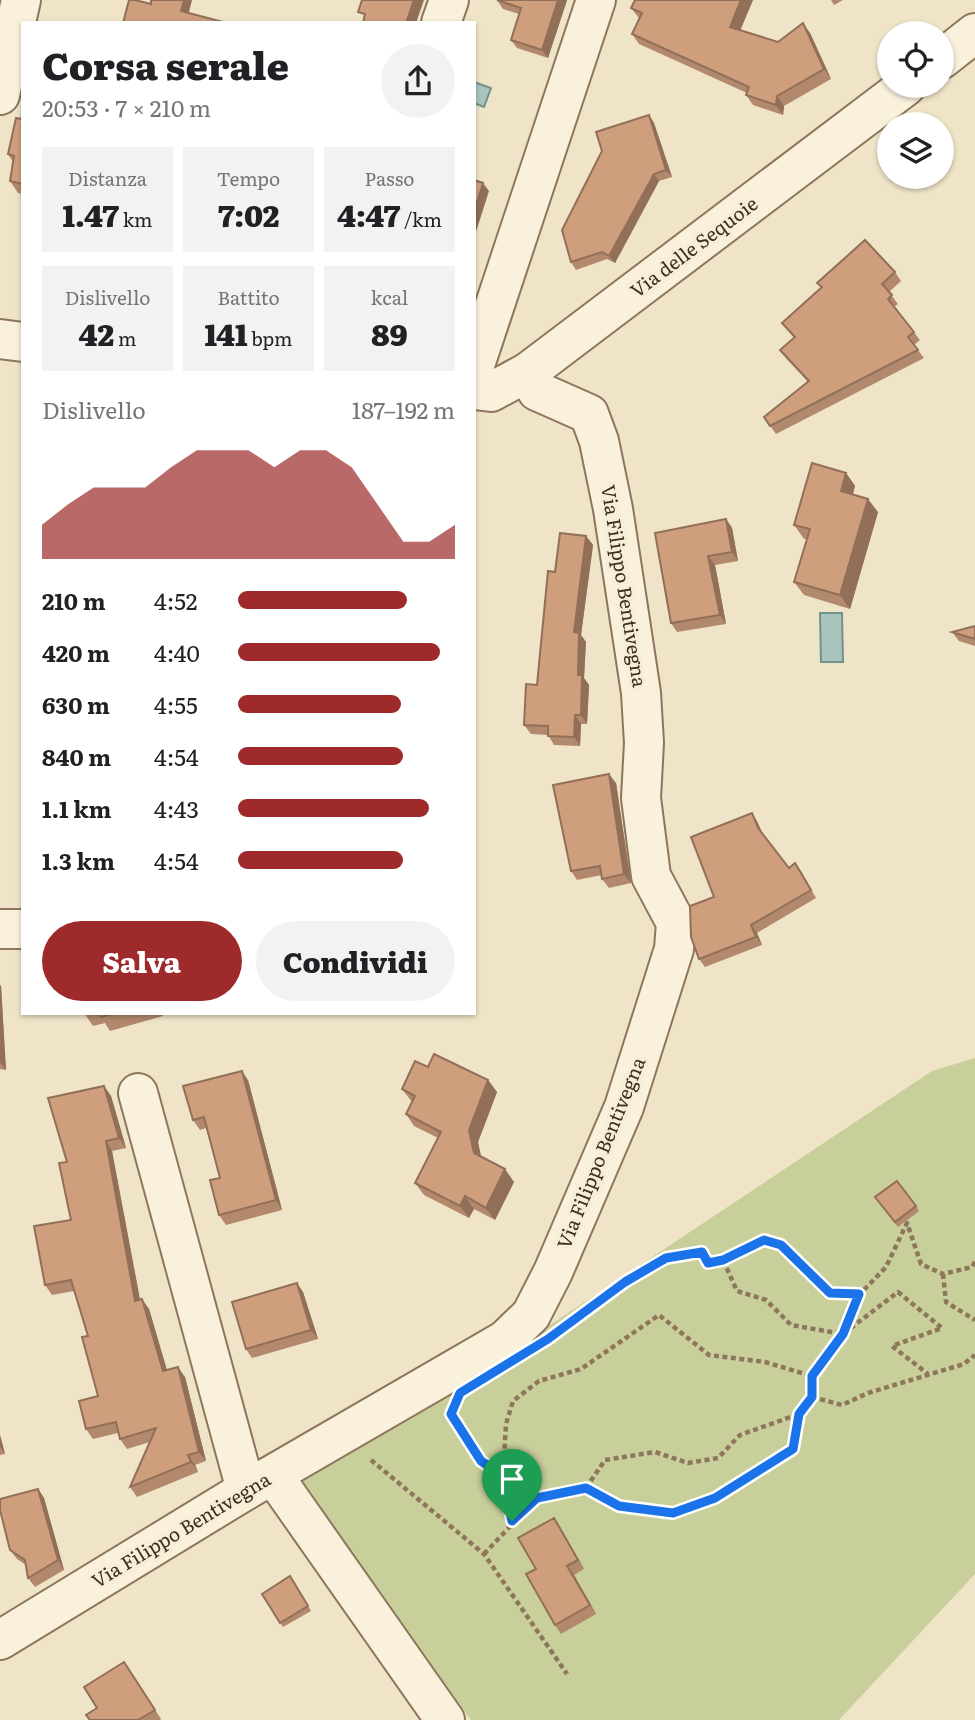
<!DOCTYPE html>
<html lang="it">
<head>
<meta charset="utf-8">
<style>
	body { margin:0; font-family:Literata,serif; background:#f2f2f2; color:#202124; height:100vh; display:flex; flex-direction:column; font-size:26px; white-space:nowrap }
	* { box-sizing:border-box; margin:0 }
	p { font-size:23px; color:#757577 }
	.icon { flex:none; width:38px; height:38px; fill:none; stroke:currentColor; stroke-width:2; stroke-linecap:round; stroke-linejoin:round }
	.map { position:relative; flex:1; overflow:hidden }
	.side { position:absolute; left:21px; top:21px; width:455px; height:994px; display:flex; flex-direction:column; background:#fff; border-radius:0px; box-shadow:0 2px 5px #0004 }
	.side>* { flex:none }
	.tools { position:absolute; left:877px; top:21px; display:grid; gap:14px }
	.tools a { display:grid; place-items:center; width:77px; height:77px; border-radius:50%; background:#fff; box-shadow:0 2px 5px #0004; font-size:35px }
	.pin { position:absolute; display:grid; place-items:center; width:60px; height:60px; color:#fff; margin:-72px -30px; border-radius:50% 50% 50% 0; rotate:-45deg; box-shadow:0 0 7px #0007 }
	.pin .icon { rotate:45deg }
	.round { display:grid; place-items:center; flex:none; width:74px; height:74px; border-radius:37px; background:#f2f2f2 }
	.summary { display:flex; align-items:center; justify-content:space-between; height:119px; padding:0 21px }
	h1 { font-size:38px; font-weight:800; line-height:52px }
	.stats { display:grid; grid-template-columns:repeat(3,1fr); gap:10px; height:119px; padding:7px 21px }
	.stats div { display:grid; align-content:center; border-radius:0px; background:#f2f2f2; text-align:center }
	.stats b { font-size:30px; font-weight:800 }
	.stats small { font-size:19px; font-weight:400 }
	.stats p { font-size:19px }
	.chart { height:196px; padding:14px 21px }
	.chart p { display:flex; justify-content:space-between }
	.chart svg { width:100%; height:126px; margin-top:7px; fill:#9e2a2b; opacity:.7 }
	.primary-button { display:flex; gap:14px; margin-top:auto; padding:14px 21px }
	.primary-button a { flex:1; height:80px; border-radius:42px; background:#9e2a2b; color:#fff; font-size:28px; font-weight:800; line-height:80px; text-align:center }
	.primary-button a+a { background:#f2f2f2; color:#202124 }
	ul { padding:0 21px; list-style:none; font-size:23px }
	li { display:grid; grid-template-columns:112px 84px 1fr; align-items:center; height:52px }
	li i { height:18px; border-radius:9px; background:#9e2a2b }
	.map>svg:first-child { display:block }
	.green { fill:#c9cf9b }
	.water { fill:#a9c4bc; stroke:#6f938a; stroke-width:2 }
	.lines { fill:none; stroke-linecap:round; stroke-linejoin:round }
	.minor-casing { stroke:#8d765c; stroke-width:42 }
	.path { stroke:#8d765c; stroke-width:4.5; stroke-dasharray:5 3.5; stroke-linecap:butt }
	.minor { stroke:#faf1dc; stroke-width:38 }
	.wall { fill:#b2896c }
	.shaded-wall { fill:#916f58 }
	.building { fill:#cf9f7d; stroke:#916f58; stroke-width:2 }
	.route-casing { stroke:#fff; stroke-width:14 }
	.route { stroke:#1a73e8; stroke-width:9 }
	.labels { text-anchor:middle; stroke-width:7; stroke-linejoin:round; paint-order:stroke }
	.street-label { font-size:19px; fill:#3d2e20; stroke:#f7eed8 }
</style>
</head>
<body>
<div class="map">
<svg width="975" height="1720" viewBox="0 0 975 1720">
	<rect width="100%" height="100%" fill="#f0e4c8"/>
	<path class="green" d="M975,1058V1574L839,1720H471L292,1481L550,1325L932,1071Z"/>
	<g class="water">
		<path d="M474,82L491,88L484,107L474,103Z"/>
		<path d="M820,613H842L843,662H821Z"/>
	</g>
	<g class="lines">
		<defs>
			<g id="minor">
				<path d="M441,23L449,0"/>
				<path d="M942,59L975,33"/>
				<path d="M0,95L21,0"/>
				<path d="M0,339L23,342"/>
				<path d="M474,368L596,0"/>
				<path d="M474,390L491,392L528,372L906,86"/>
				<path d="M0,929H23"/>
				<path d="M138,1093L246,1490"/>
				<path d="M273,1475L445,1720"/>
				<path d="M0,1640L246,1490L505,1340L531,1315L553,1272L624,1107L674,949L676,923L651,876L641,798L644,743L641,693L613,509L599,441L589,414L537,391L528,372"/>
			</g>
		</defs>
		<use href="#minor" class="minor-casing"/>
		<g class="path">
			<path d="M943,1274L946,1302L975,1320"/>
			<path d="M859,1295L830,1293L781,1245L764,1240L723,1260L737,1291L766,1300L791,1325L843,1334L898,1292L942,1328L892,1346L928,1374"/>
			<path d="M569,1323L625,1282L665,1258L703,1252L708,1263L723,1260"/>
			<path d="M812,1397L842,1405L868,1393L964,1364L975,1355"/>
			<path d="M451,1414L481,1461L503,1476L512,1520"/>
			<path d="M371,1460L484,1554L567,1674"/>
			<path d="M586,1488L605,1460L655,1452L688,1463L718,1458L740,1435L799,1414"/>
			<path d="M537,1498L503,1476L506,1424L513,1401L539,1381L581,1369L659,1315L709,1355L765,1362L812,1376"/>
			<path d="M484,1554L537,1498L586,1488L619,1506L673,1513L715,1498L793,1449L799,1414L812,1397V1376L843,1334L859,1295L886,1267L907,1223L921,1264L943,1274L972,1267L975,1262"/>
		</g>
		<use href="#minor" class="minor"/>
	</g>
	<g class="wall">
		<path d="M497,0H567L548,58L517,48L511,40L519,14L503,9Z"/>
		<path d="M753,0L740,30L778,42L810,33L831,79L784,106L783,115L753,105L746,95L747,93L639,44L632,34L639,18L631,8Z"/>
		<path d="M831,0H843L834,5Z"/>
		<path d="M23,113V194L18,193L10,181L13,162L8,154Z"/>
		<path d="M649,115L654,123L672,177L659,181L615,263L607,259L576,270L571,262Z"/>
		<path d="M895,272L901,281L889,292L898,304L894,307L920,340L914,345L924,358L776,434L764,417L808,382L786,358L780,350L794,338L782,323L821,288L817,283Z"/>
		<path d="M846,473L855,486L853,494L878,512L850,609L804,595L794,582L807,539H804L794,525Z"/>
		<path d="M726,519L732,528L738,561L715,565L726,624L677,632L671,623Z"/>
		<path d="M586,536L593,545L581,635L586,642L584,678L589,685L587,724H581L580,746L554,745L548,735L531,734L524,725L537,685L555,572Z"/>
		<path d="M975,626V646L959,641L952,632Z"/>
		<path d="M616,783L631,883L609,888L602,879V875L577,880L571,871Z"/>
		<path d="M757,821L763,834L789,868L801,871L816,898L757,933L762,945L705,967L699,959L714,897Z"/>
		<path d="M0,985L1,986L6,1070L0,1069Z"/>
		<path d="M84,1013H163V1016L110,1031L105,1023L93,1026Z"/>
		<path d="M428,1067L488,1080L497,1092L478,1142L481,1157L514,1182L495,1220L474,1209L469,1218L424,1195L415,1183L438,1138L414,1126L406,1114L412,1102L402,1089Z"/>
		<path d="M248,1080L282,1210L226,1225L219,1215L220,1178L206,1128L200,1130L193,1120Z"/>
		<path d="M104,1086L111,1096L126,1148L112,1151L140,1299L149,1309L167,1370L185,1377L206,1461L195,1465L198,1472L137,1497L130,1487L150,1442L127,1449L120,1439L118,1433L93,1439L86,1429L98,1396L88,1336L74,1291L52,1295L45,1285L71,1220L67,1162Z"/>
		<path d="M875,1197L916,1206L919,1211L898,1227Z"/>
		<path d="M303,1292L318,1339L252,1358L246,1349Z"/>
		<path d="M0,1435L5,1454L0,1455Z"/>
		<path d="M38,1489L44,1498L64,1570L35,1587L28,1578L26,1565L17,1559L10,1550Z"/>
		<path d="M560,1527L584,1569L574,1575L596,1614L561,1634L555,1625L536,1569Z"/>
		<path d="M294,1581L311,1611L283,1627L280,1623Z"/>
		<path d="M124,1662L161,1719L160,1720H90Z"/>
	</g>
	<g class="shaded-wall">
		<path d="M184,0H192L187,20L181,11Z"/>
		<path d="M414,0H424L416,23H406Z"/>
		<path d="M558,0H567L548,58L542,50Z"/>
		<path d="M741,0H753L737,38L730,27Z"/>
		<path d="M803,23L810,33L831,79L824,69Z"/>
		<path d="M777,96L784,106L783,115L776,105Z"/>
		<path d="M649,115L654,123L672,177L666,170Z"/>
		<path d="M654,174L659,181L615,263L609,256Z"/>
		<path d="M483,183L489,191L474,238V212Z"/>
		<path d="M846,473L855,486L850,504L841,491Z"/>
		<path d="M868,499L878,512L850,609L840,595Z"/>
		<path d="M726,519L732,528L738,561L732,552Z"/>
		<path d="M586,536L593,545L581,635L586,642L584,678L589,685L587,724L581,715L574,632Z"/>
		<path d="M708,556L715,565L726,624L720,615Z"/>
		<path d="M575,715L581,724L580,746L574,737Z"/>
		<path d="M609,774L616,783L631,883L624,874Z"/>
		<path d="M752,813L757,821L763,836L758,828Z"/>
		<path d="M751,925L757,933L762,945L756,937Z"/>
		<path d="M0,985L1,986L6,1070L0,1062Z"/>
		<path d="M242,1071L248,1080L282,1210L276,1200Z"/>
		<path d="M488,1080L497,1092L478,1142L483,1166L474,1153L469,1130Z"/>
		<path d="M104,1086L111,1096L126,1148L119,1138Z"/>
		<path d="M106,1141L112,1151L142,1311L135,1301Z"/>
		<path d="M505,1169L514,1182L495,1220L486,1208Z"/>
		<path d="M465,1196L474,1209L469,1218L460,1206Z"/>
		<path d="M297,1283L303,1292L318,1339L311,1330Z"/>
		<path d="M142,1299L149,1309L170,1381L163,1371Z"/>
		<path d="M178,1367L185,1377L206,1461L199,1452Z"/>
		<path d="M0,1435L5,1454L0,1447Z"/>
		<path d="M188,1455L195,1465L198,1472L191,1462Z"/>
		<path d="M38,1489L44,1498L64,1570L58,1560Z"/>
		<path d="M554,1518L560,1527L584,1569L578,1560Z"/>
		<path d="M567,1566L574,1575L596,1614L590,1605Z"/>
	</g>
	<g class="building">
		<path d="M129,0H135L151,4V0H184L181,11L223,22L123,23Z"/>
		<path d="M362,0H414L406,23H363L365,14L358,12Z"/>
		<path d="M497,0H558L542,50L511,40L521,8Z"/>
		<path d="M635,0H741L730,27L778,42L803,23L824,69L777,96L776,105L746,95L749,87L632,34L642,13L631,8Z"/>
		<path d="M23,113V184L10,181L14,156L8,154L16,118L21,119Z"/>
		<path d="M649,115L666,170L654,174L609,256L602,252L571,262L562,230L602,151L596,132Z"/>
		<path d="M474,180L483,183L474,212Z"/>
		<path d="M865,240L895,272L882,284L892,295L888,299L914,332L908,337L918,350L770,426L764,417L809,381L780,350L795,337L782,323L822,287L817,283Z"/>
		<path d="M812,463L846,473L841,491L868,499L840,595L794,582L810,529L794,525Z"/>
		<path d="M726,519L732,552L708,556L720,615L671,623L655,533Z"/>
		<path d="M560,533L586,536L574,632L579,633L578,675H582L581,715H575L574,737L548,736V726L524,725L526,684L537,685L548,571L555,572Z"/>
		<path d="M975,626V639L952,632Z"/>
		<path d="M609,774L624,874L602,879L600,866L571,871L553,785Z"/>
		<path d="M752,813L758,828L789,868L795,863L811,890L751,925L756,937L699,959L691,937L690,906L714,897L691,837Z"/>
		<path d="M99,1013H115L101,1017Z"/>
		<path d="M434,1054L488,1080L469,1130L474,1153L505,1169L486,1208L465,1196L460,1206L415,1183L441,1132L406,1114L415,1096L402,1089L415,1061L428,1067Z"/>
		<path d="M242,1071L276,1200L219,1215L210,1180L220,1178L204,1117L193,1120L183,1086Z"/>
		<path d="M104,1086L119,1138L106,1141L135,1301L142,1299L163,1371L178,1367L199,1452L188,1455L191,1462L130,1487L156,1428L120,1439L116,1422L86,1429L79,1401L98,1396L82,1337L88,1336L71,1280L45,1285L34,1226L71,1220L59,1163L67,1162L48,1098Z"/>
		<path d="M897,1181L916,1206L895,1222L875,1197Z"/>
		<path d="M297,1283L311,1330L246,1349L232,1302Z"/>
		<path d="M38,1489L58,1560L28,1578L25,1560L10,1550L0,1510V1499Z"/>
		<path d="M554,1518L578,1560L567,1566L590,1605L555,1625L526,1574L536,1569L518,1538Z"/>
		<path d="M290,1576L308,1606L280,1623L262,1594Z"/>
		<path d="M124,1662L155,1710L138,1720H90L86,1715L97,1708L84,1687Z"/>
	</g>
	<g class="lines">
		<defs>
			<path id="route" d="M764,1240L781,1245L830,1293L859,1294L843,1334L812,1376V1397L799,1414L793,1449L715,1498L673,1513L619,1506L586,1488L537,1498L512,1521L503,1476L481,1461L451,1414L460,1393L548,1339L625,1282L666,1258L702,1252L708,1263L723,1260Z"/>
		</defs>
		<use href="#route" class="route-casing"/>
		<use href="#route" class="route"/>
	</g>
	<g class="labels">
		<g class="street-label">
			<text transform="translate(694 247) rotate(-37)" y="7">Via delle Sequoie</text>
			<text transform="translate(624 586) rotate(81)" y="7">Via Filippo Bentivegna</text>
			<text transform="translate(601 1153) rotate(-68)" y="7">Via Filippo Bentivegna</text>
			<text transform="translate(181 1530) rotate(-31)" y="7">Via Filippo Bentivegna</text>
		</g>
	</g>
</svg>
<div class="tools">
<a><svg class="icon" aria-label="locate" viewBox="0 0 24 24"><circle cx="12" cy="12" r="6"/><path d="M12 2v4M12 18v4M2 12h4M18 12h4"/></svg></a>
<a><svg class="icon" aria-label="layers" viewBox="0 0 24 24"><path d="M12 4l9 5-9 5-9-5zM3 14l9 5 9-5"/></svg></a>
</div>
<div class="pin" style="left:512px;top:1521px;background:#1e9e55"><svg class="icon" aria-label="arrive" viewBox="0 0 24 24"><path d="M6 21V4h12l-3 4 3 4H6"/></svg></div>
<section class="side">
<div class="summary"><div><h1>Corsa serale</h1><p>20:53 · 7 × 210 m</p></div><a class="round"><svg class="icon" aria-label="share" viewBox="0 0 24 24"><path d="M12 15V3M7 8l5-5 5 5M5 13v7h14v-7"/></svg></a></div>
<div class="stats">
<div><p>Distanza</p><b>1.47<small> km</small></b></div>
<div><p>Tempo</p><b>7:02</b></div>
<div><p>Passo</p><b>4:47<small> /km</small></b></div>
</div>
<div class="stats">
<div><p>Dislivello</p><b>42<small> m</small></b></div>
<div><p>Battito</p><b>141<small> bpm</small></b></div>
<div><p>kcal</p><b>89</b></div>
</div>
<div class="chart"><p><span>Dislivello</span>187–192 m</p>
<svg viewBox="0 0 160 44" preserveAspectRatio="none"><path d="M0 44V32L10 25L20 19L30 19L40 19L50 12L60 6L70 6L80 6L90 12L100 6L110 6L120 12L130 25L140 38L150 38L160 32V44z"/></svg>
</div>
<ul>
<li><b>210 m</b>4:52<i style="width:78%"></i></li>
<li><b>420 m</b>4:40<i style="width:93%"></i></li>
<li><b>630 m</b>4:55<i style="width:75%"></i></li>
<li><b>840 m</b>4:54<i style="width:76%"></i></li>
<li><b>1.1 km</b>4:43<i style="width:88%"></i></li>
<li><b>1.3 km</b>4:54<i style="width:76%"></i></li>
</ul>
<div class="primary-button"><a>Salva</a><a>Condividi</a></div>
</section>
</div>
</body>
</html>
